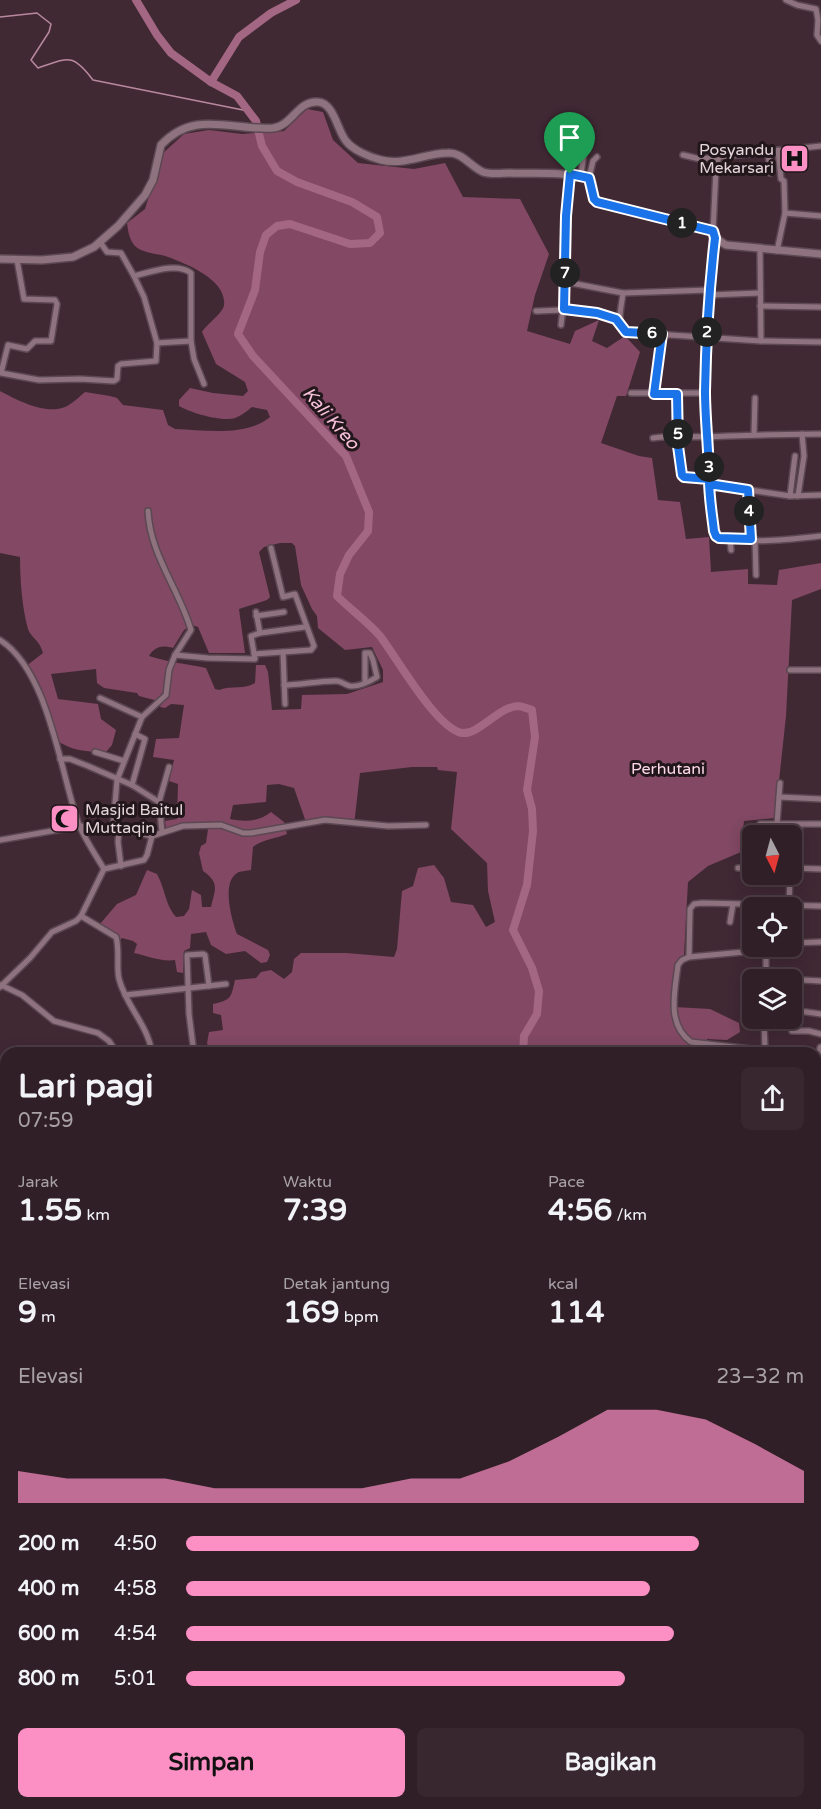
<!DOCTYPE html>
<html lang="id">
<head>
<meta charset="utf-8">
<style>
	body { margin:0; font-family:"Varela Round",sans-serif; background:#39272f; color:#f1f3f6; height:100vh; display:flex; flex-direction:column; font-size:22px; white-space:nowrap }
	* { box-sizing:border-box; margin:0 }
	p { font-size:20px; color:#a8a2a7 }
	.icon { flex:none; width:33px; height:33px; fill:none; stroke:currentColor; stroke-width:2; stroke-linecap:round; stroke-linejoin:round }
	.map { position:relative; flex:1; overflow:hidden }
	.sheet { position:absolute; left:0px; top:1047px; width:822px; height:762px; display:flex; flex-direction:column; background:#311f27; border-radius:18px 18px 0 0; box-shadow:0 3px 15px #0003,0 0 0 2px #4c3d44 }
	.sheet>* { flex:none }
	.needle { width:39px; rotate:174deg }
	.fabs { position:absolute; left:742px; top:825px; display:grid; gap:12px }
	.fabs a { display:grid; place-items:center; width:60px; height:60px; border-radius:9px; background:#311f27; box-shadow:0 3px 15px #0003,0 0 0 2px #4c3d44; font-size:30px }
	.pin { position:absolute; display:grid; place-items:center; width:51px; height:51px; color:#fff; margin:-62px -26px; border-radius:50% 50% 50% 0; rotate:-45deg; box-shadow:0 0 6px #0007 }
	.pin .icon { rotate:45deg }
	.km { position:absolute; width:30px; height:30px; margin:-15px; border-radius:50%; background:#222; color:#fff; font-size:16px; line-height:30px; text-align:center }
	.round { display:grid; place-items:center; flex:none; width:63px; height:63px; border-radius:9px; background:#39272f }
	.headline { display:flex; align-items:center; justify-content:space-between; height:102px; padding:0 18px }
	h1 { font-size:33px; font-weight:700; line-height:45px }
	.figures { display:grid; grid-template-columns:repeat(3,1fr); gap:9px; height:102px; padding:6px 18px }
	.figures div { display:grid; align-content:center }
	.figures b { font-size:30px; font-weight:700 }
	.figures small { font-size:16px; font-weight:400 }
	.figures p { font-size:16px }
	.chart { height:168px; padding:12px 18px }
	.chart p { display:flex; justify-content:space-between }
	.chart svg { width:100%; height:108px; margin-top:6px; fill:#fc8fc3; opacity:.7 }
	.cta { display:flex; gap:12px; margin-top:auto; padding:12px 18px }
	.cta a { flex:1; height:69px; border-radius:9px; background:#fc8fc3; color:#111; font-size:24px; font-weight:700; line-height:69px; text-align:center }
	.cta a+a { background:#39272f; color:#f1f3f6 }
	ul { padding:0 18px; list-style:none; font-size:20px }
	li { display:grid; grid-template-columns:96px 72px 1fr; align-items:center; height:45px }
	li i { height:15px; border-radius:8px; background:#fc8fc3 }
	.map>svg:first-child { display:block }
	.green { fill:#602d46 }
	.forest { fill:#824864; fill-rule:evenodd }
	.water { fill:#a46783; stroke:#b8889e; stroke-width:1.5 }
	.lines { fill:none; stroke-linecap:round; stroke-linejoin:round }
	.stream { stroke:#b8889e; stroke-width:1.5 }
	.river { stroke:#a46783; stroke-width:8 }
	.minor-casing { stroke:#5c4852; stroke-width:8 }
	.tertiary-casing { stroke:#5c4852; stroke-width:9 }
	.secondary-casing { stroke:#5c4852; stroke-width:10 }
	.minor { stroke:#8e727e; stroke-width:5 }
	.tertiary { stroke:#8e727e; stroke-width:6 }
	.secondary { stroke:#8e727e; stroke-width:7 }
	.route-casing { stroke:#fff; stroke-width:12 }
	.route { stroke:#1a73e8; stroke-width:8 }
	.labels { text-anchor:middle; stroke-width:6; stroke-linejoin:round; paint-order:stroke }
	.poi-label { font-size:16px; fill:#e6d6dc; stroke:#21161a; text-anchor:end }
	.park-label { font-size:16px; fill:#fed8e8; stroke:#21161a }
	.water-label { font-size:18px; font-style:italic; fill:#fac3db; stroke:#21161a }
</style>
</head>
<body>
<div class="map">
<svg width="821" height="1809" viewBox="0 0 821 1809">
	<rect width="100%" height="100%" fill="#412934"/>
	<path class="green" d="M475,1803H558C531,1809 501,1809 475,1803Z"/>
	<g class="forest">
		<path d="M307,109L323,112L333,140L358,163L414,169L445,163L463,197L520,199L549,254L535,295L527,331L570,344L575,331L599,320L592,341L607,348L625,336L640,352L626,396H617L601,443L639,456L652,458L658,500L680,502L686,539L709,537L711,572L748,569V584L777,585L779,570L821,563V589L792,600L786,716L775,818L744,821L741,852L708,866L688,882L684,955L676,962L674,1007L710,1009L739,1023L740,1032L727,1040L707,1039L706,1053H210L207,1043L209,1032L223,1030L221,1015L213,1013V1004C232,1000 231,997 235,980L256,978L261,972L271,970L284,979L292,972L294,959L301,953H346L394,957L397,949L402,891L413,886L418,868L434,865L444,878L451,902L473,905L486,927L495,922L488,891L487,863L451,829L457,772L438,770L437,767H412L360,773L354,825L321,823L307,825L294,788L279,784L267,785L266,802L233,805L230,819C245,822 258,822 271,812L284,822L287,834C275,839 263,839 253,847L251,870C247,871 240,871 237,873C221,883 232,921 237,934L268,950L270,955L267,962L261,963L245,951L226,954L211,945L206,932L191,934L190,948L184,951L183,973L177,972L175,960C161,962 148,956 134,953L137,944L133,941L122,938L119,941C117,932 107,928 100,924L117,904L136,895L147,870L157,874C165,888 165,905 176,917L184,916L189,909L192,890L201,895L202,907H211C215,889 220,883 203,871L199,853L201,846L206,843L209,822L166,829L165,821L177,819L178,784L169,781L174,760L153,757L156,739L179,738L184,705L171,704L165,708L160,707L162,702L139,696L137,693L104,688L97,683L96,669L51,674L58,699L98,704L101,719L116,730L112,745L106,752C88,752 70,751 55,739L45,704L25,667L43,653C39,639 31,638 28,629C22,608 20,579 20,557L0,553V391C17,400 45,415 65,407C72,404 79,397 85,392L110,396L117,398L123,405L163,410L168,425L175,429C205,430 246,437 270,417L267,410L252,407C247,411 241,416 235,418C222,422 191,413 179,406V400L190,388L213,393L243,396L248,391L245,382L216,364L202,332C207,324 223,313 224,305C227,280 187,264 168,257C158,253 142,254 134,245C129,238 128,231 127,223L145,209L162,154L184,134L209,130L242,134L284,131ZM280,543H292L295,546L301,585L312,609L317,616L318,628L345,650L372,647L383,670V682L347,694L302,695L301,709L272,710L268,672L265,665H256L255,683C245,690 232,685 219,690L215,689L206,668C187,664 167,662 149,656C155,646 163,645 173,648L184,630L192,625L198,627L209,653H245L239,609L267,600L270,597L259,552L264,547Z"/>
		<path d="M816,1186H821V1366L816,1367Z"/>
		<path d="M816,1463H821V1809H644L645,1803H816Z"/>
		<path d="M0,1492L6,1503V1585L0,1581Z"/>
		<path d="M0,1657L6,1659V1803H14L12,1809H0Z"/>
		<path d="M61,1803H418L396,1809H81Z"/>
	</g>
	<g class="water">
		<path d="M418,1803H475L490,1809H396Z"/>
		<path d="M558,1803H645L644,1809H506L539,1807Z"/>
	</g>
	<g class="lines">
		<g class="stream">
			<path d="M0,17L37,13L51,24L49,32L31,60L38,68C68,58 72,52 93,80L248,111"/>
			<path d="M0,1445L6,1449"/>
			<path d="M0,1541L6,1533"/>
		</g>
		<g class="river">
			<path d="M136,0L157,35L171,53L211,82L237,96L256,121L262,146L277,171L297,182L352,202L377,217L380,233L370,243L350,244L290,224L277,226L266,235L260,252L255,290L238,334L253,356L346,456L369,512L368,531L349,555L340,574L337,596C350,609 368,622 380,636C397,658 436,728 462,733C479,735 498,707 518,706C522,706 528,709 532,710L535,737L527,790L532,809L533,831L527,885L513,930L532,968L539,991L537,1014L524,1036L523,1053"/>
			<path d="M211,82L239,37L271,13L296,0"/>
		</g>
		<defs>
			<g id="minor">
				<path d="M786,0L797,5L816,9L818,20L817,35L821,41"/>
				<path d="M768,151L770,173"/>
				<path d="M683,155L700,159L821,146"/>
				<path d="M581,175L584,152"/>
				<path d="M589,178L593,161L597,157"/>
				<path d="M785,213L821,216"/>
				<path d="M713,231L716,169L719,156"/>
				<path d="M715,238C703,336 704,434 714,531L716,536C744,545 792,539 821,536"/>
				<path d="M760,250L761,341"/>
				<path d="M777,251L785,213L784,181L781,179L778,150"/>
				<path d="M17,260L24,299L55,300L57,304L51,341H35L27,349L8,345L1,373L39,380L80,379L114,381L117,379L118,366L121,364L156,361L157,343L191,341V273C176,262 151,272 134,276L121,253L107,252L100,242"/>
				<path d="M134,276L144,297L157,343"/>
				<path d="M566,282L623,293L709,290"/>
				<path d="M623,293C622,306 615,324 626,332L761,341L821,342"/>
				<path d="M708,295L760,293"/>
				<path d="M760,306L821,307"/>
				<path d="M536,311C563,310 596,307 619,321"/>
				<path d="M561,325L566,282V216L570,174"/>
				<path d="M191,341L194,359L204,384"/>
				<path d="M631,393H705"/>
				<path d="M654,394L662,334"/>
				<path d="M677,394L678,446L682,475L684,477L709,479"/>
				<path d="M754,434L755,398"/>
				<path d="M653,438C678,435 702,438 728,436C759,435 790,434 821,434"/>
				<path d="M709,484L790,496L821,495"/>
				<path d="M748,490L751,539"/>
				<path d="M790,496L795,456"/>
				<path d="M798,496L804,456L802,434"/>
				<path d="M730,539L731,550"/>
				<path d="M755,539L756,575"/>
				<path d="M256,616L284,612"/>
				<path d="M260,633L305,627"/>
				<path d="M0,640C49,671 60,772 79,825C86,841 95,854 104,869"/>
				<path d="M283,652L285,704"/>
				<path d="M254,654L311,650L314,646L295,594L283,597L271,548"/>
				<path d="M175,655L208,658L255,659L251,636L260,633L256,612"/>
				<path d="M790,670H821"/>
				<path d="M284,685C299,685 324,680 337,681C341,681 345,685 350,686C359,687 369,682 377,677L373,660L370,653H365V683"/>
				<path d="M100,698L142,717L117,780L113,827"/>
				<path d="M142,717L166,695L169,670L175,655L191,630C179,589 150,555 148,511"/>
				<path d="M95,752L124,761"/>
				<path d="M60,759H70L88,766L132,785L159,802"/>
				<path d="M132,785L145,739L135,734"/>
				<path d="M779,797L821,799"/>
				<path d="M777,824L780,783"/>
				<path d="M119,829L118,842L121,866"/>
				<path d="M162,832L159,802L169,767"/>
				<path d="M757,836V827L760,824H821"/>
				<path d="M0,840L80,826L113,827L152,836L183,826L221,825L243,833H251L325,820L388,826L426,825"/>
				<path d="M738,868H753"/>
				<path d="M792,868L821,869"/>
				<path d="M104,869L144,860L147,855L152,836"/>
				<path d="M796,869L800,824"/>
				<path d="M756,874L757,883"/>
				<path d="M789,906L790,874"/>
				<path d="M81,916L116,937C120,950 116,965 119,979C126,1006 148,1025 152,1053"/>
				<path d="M730,922L733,904"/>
				<path d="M792,943L821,942"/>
				<path d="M765,946L744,952L689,957L682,960L678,965C675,991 666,1024 691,1042L784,1053"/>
				<path d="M766,946V980"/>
				<path d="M689,957L690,909L694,904L702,903L821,906"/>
				<path d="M766,978L821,981"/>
				<path d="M1,985L22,995L54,1021L98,1033L109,1041L117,1053"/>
				<path d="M0,987L30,958L52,932L76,921L81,916L104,869"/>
				<path d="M125,995L226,984"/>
				<path d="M792,1010L821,1014"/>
				<path d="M764,1018L765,1051"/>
				<path d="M792,1031H809L821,1034"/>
				<path d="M194,1053L189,1014L187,955L203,954L205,955L209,986"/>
				<path d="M0,1140L2,1137"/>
				<path d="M816,1167H821"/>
				<path d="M0,1219L6,1230"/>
				<path d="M816,1548L821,1547"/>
			</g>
			<path id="tertiary" d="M816,1370H821"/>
			<g id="secondary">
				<path d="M0,259L42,260L73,257L94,247L118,226L145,195L153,180L161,145C195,109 231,131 273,128C292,126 298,100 318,102C334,103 337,130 346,141C353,150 369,157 381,160C403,166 426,153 448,153C462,152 471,167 483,172C491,175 503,173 510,173C536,174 562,172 588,177L592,183L595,201L713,231L715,238L726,245L821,254"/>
				<path d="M816,1071L821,1048"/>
				<path d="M816,1625L821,1641"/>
			</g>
		</defs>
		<use href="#minor" class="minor-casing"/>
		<use href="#tertiary" class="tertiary-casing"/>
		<use href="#secondary" class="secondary-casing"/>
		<use href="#minor" class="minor"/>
		<use href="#tertiary" class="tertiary"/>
		<use href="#secondary" class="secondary"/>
	</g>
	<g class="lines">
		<defs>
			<path id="route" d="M570,174L589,178L594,199L597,202L713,231L715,238C709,289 706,340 705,391C705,420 709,450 709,479C709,497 712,514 714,531L716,536L719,538L751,539L748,490L709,484V479L684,477L682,475L678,446L677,394H654L662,334L626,332L616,319L597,313L564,309L566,216L570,174"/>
		</defs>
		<use href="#route" class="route-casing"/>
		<use href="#route" class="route"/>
	</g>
	<defs>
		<symbol id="hospital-square" viewBox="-11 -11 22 22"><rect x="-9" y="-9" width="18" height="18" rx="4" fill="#fc8fc3" stroke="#21161a"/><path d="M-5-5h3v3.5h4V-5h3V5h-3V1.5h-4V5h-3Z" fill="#111"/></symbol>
		<symbol id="mosque-square" viewBox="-11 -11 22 22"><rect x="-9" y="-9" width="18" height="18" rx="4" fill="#fc8fc3" stroke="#21161a"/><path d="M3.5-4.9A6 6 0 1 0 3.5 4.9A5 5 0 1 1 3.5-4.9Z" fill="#111"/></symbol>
	</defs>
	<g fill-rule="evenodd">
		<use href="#hospital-square" x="778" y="142" width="33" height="33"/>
		<use href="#mosque-square" x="48" y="802" width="33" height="33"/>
	</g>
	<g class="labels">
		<g class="poi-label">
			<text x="774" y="155">Posyandu<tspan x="774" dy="18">Mekarsari</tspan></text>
			<text x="85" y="815" text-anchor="start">Masjid Baitul<tspan x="85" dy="18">Muttaqin</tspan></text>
		</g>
		<g class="park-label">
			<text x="668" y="774">Perhutani</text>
		</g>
		<g class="water-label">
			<text transform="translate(331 418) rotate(49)" y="6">Kali Kreo</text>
		</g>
	</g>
</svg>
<div class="fabs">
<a><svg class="needle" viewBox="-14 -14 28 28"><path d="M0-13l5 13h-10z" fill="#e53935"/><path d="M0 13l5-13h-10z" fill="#a8a2a7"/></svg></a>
<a><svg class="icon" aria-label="locate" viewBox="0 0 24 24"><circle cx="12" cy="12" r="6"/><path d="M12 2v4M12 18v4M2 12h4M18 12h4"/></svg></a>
<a><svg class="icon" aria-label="layers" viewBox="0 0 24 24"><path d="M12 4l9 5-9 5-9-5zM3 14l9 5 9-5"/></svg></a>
</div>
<div class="pin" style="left:570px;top:174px;background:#1e9e55"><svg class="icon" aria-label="arrive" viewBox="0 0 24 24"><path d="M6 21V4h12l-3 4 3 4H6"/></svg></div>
<b class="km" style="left:682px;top:223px">1</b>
<b class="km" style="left:707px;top:332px">2</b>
<b class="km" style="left:709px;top:467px">3</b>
<b class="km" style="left:749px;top:511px">4</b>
<b class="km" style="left:678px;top:434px">5</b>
<b class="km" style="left:652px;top:333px">6</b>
<b class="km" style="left:565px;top:273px">7</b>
<section class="sheet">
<div class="headline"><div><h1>Lari pagi</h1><p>07:59</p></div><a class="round"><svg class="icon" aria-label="share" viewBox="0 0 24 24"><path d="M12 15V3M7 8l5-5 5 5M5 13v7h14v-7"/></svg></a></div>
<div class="figures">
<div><p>Jarak</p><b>1.55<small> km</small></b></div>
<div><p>Waktu</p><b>7:39</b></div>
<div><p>Pace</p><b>4:56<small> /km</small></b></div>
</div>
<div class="figures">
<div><p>Elevasi</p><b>9<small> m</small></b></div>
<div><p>Detak jantung</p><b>169<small> bpm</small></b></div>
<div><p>kcal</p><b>114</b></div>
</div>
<div class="chart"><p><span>Elevasi</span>23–32 m</p>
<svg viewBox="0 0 160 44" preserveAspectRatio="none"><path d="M0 44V31L10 34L20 34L30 34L40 38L50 38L60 38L70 38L80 34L90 34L100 27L110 17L120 6L130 6L140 10L150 20L160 31V44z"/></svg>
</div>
<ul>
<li><b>200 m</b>4:50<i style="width:83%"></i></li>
<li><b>400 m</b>4:58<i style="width:75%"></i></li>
<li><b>600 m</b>4:54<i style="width:79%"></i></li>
<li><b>800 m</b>5:01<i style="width:71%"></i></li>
</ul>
<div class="cta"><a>Simpan</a><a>Bagikan</a></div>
</section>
</div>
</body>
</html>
